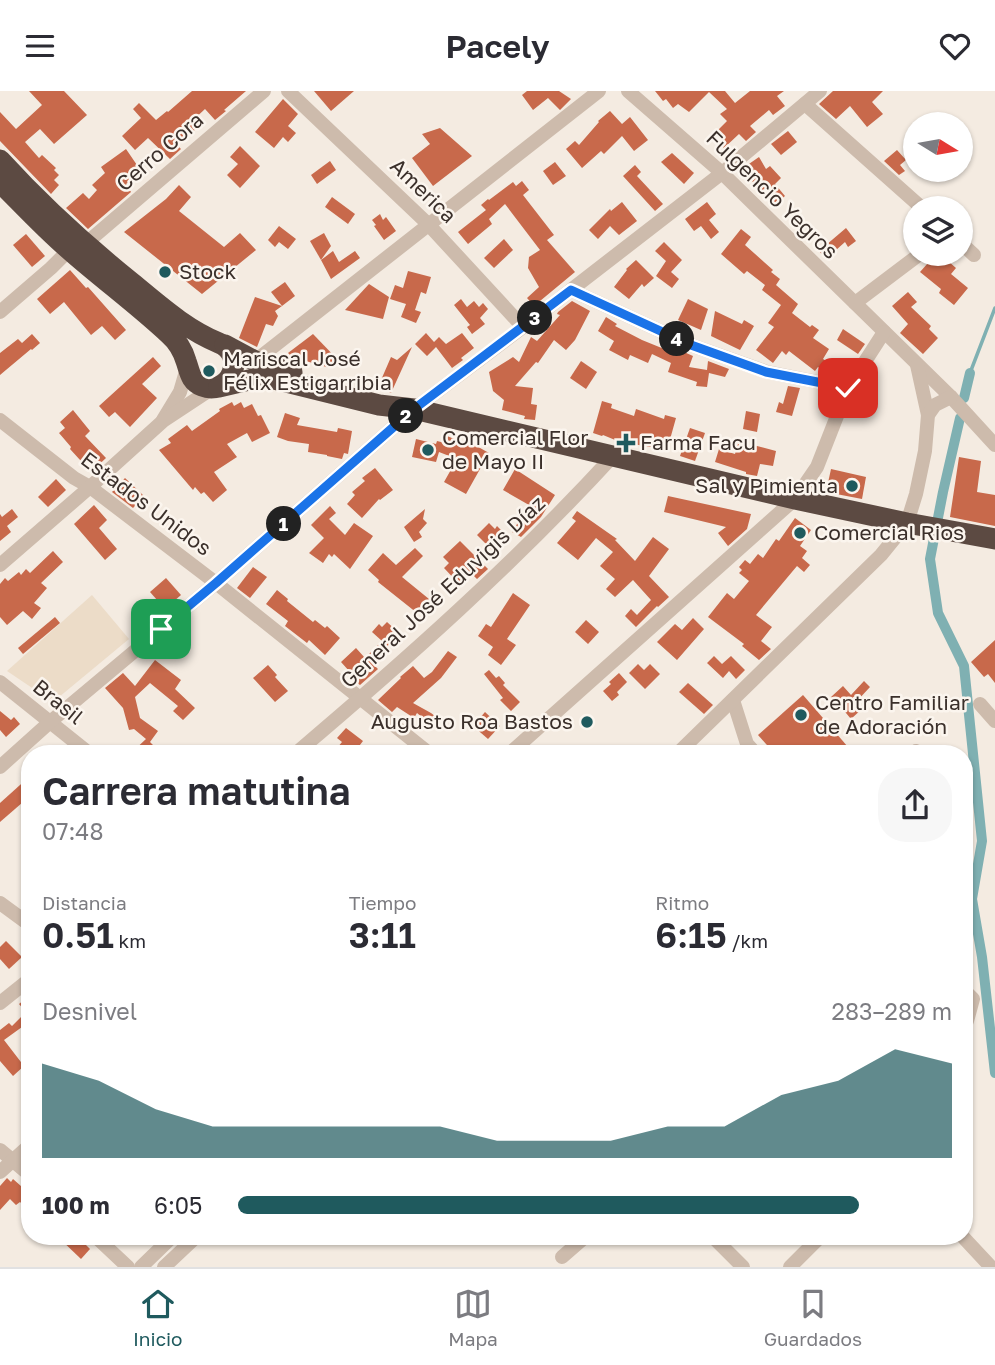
<!DOCTYPE html>
<html lang="es">
<head>
<meta charset="utf-8">
<style>
	body { margin:0; font-family:"Golos Text",sans-serif; background:#f7f7f7; color:#2b2b33; height:100vh; display:flex; flex-direction:column; font-size:26px; white-space:nowrap }
	* { box-sizing:border-box; margin:0 }
	p { font-size:23px; color:#7c7c81 }
	.icon { flex:none; width:38px; height:38px; fill:none; stroke:currentColor; stroke-width:2; stroke-linecap:round; stroke-linejoin:round }
	.map { position:relative; flex:1; overflow:hidden }
	.drawer { position:absolute; left:21px; top:654px; width:952px; height:500px; display:flex; flex-direction:column; background:#fff; border-radius:28px; box-shadow:0 2px 5px #0004 }
	.drawer>* { flex:none }
	.needle { width:46px; rotate:101deg }
	.tools { position:absolute; left:903px; top:21px; display:grid; gap:14px }
	.tools a { display:grid; place-items:center; width:70px; height:70px; border-radius:50%; background:#fff; box-shadow:0 2px 5px #0004; font-size:35px }
	.pin { position:absolute; display:grid; place-items:center; width:60px; height:60px; color:#fff; margin:-30px; border-radius:14px; box-shadow:0 4px 10px #0006 }
	.km { position:absolute; width:35px; height:35px; margin:-18px; border-radius:50%; background:#222; color:#fff; font-size:19px; line-height:35px; text-align:center }
	.round { display:grid; place-items:center; flex:none; width:74px; height:74px; border-radius:28px; background:#f7f7f7 }
	.overview { display:flex; align-items:center; justify-content:space-between; height:119px; padding:0 21px }
	h1 { font-size:38px; font-weight:600; line-height:52px }
	.figures { display:grid; grid-template-columns:repeat(3,1fr); gap:10px; height:119px; padding:7px 21px }
	.figures div { display:grid; align-content:center }
	.figures b { font-size:35px; font-weight:600 }
	.figures small { font-size:19px; font-weight:400 }
	.figures p { font-size:19px }
	.chart { height:196px; padding:14px 21px }
	.chart p { display:flex; justify-content:space-between }
	.chart svg { width:100%; height:126px; margin-top:7px; fill:#1f5a5e; opacity:.7 }
	ul { padding:0 21px; list-style:none; font-size:23px }
	li { display:grid; grid-template-columns:112px 84px 1fr; align-items:center; height:52px }
	li i { height:18px; border-radius:9px; background:#1f5a5e }
	header { display:flex; justify-content:space-between; align-items:center; height:91px; padding:0 21px; background:#fff; font-size:32px; font-weight:600 }
	.tabs { display:flex; justify-content:space-around; align-items:center; height:98px; border-top:2px solid #e1e1e2; background:#fff; font-size:19px; color:#7c7c81 }
	.tabs a { display:grid; justify-items:center; gap:4px }
	.tabs .current { color:#1f5a5e }
	.map>svg:first-child { display:block }
	.plaza { fill:#ecdcc8 }
	.lines { fill:none; stroke-linecap:round; stroke-linejoin:round }
	.stream { stroke:#7fb0b2; stroke-width:3.5 }
	.canal { stroke:#7fb0b2; stroke-width:10 }
	.building { fill:#c8694b }
	.street { stroke:#cdbbac; stroke-width:14 }
	.highway { stroke:#5c4a42; stroke-width:21 }
	.route-casing { stroke:#fff; stroke-width:14 }
	.route { stroke:#1a73e8; stroke-width:9 }
	.poi-dot { fill:#1f5a5e; stroke:#fbf5ee; stroke-width:2.5 }
	.labels { text-anchor:middle; stroke-width:5; stroke-linejoin:round; paint-order:stroke }
	.street-label { font-size:21px; fill:#3b302b; stroke:#fbf5ee }
	.poi-label { font-size:21px; fill:#3b302b; stroke:#fbf5ee; text-anchor:start }
</style>
</head>
<body>
<header><svg class="icon" aria-label="menu" viewBox="0 0 24 24"><path d="M4 6h16M4 12h16M4 18h16"/></svg>Pacely<svg class="icon" aria-label="heart" viewBox="0 0 24 24"><path d="M12 20l-8-8c-3-5 5-10 8-4 3-6 11-1 8 4z"/></svg></header>
<div class="map">
<svg width="995" height="1176" viewBox="0 0 995 1176">
	<rect width="100%" height="100%" fill="#f4ebe1"/>
	<path class="plaza" d="M92,504L129,548L53,611L7,580Z"/>
	<g class="lines">
		<path class="stream" d="M970,282L995,217"/>
		<g class="canal">
			<path d="M964,307L970,282"/>
			<path d="M960,327L943,401L930,468L938,522L964,575L982,750L972,808L982,866L995,982"/>
		</g>
	</g>
	<g class="building">
		<path d="M29,0H64L87,24L54,53L40,38L25,51L39,67L42,64L56,77L54,79L59,84L54,89L59,94L51,103L0,50V21L16,38L42,14Z"/>
		<path d="M192,0H246L224,19L226,20L215,29L205,18L191,31L197,37L177,54L181,58L170,68L148,47L135,59L122,45L141,27L133,18L139,12L156,29L167,20L168,21Z"/>
		<path d="M314,0H354L331,20Z"/>
		<path d="M527,0H559L571,8L560,19L548,7L533,19L522,4Z"/>
		<path d="M655,0H725L735,12L750,0H784L777,5L785,15L773,24L769,19L750,35L756,41L746,50L739,43L724,57L717,50L721,47L715,42L727,30L720,23L727,18L709,1L689,21L678,13L673,17L666,8L663,10Z"/>
		<path d="M833,0H883L872,11L883,23L867,36L850,15L836,28L819,13Z"/>
		<path d="M283,8L298,23L288,35L296,42L288,51L283,46L274,57L255,41Z"/>
		<path d="M610,20L622,33L630,26L648,49L634,60L622,45L604,63L601,60L582,77L566,58L575,50L579,54L599,31L598,30Z"/>
		<path d="M440,37L472,65L433,95L412,67L430,53L422,43Z"/>
		<path d="M788,40L797,51L781,64L771,53Z"/>
		<path d="M240,55L260,75L240,97L227,84L238,73L230,66Z"/>
		<path d="M126,58L139,77L127,85L130,90L126,93L131,101L88,138L66,117L83,102L89,108L97,99L92,94L105,82L101,76Z"/>
		<path d="M897,59L906,69L900,74L905,80L899,84L884,70Z"/>
		<path d="M672,62L694,82L684,93L661,71Z"/>
		<path d="M759,66L766,78L770,75L781,87L775,93L785,105L773,115L752,90L755,88L746,75Z"/>
		<path d="M330,70L336,79L317,93L311,84Z"/>
		<path d="M555,71L566,85L553,94L543,80Z"/>
		<path d="M635,74L641,81L637,85L663,113L655,120L623,85Z"/>
		<path d="M522,90L529,99L523,104L554,144L547,149L575,181L534,215L527,207L539,196L528,177L529,166L540,159L505,113L489,128L492,133L468,153L458,141L486,119L481,114L488,108L489,109L513,91L516,95Z"/>
		<path d="M179,94L191,106L179,120L224,156L240,142L256,159L202,203L124,141L166,108Z"/>
		<path d="M332,106L355,123L348,133L325,116Z"/>
		<path d="M622,111L637,130L619,144L610,135L598,148L589,139L610,118L611,120Z"/>
		<path d="M707,111L716,123L709,129L719,141L711,148L701,135L694,140L685,128Z"/>
		<path d="M380,123L383,129L386,126L396,140L384,149L374,135L376,134L372,129Z"/>
		<path d="M279,135L296,148L288,158L279,151L275,156L268,149Z"/>
		<path d="M846,137L856,150L848,156L845,151L826,168L819,160Z"/>
		<path d="M741,138L751,146L745,154L773,179L771,181L780,188L776,194L798,213L792,222L810,236L812,234L819,239L813,247L829,258L823,268L831,273L826,281L818,276L815,280L789,260L786,264L782,260L773,272L756,259L774,236L768,232L781,214L762,199L765,194L747,180L744,183L721,163Z"/>
		<path d="M324,142L331,155L321,169L310,150Z"/>
		<path d="M26,143L45,165L32,176L13,154Z"/>
		<path d="M504,148L513,159L494,177L484,167Z"/>
		<path d="M664,151L682,169L671,181L679,188L672,197L656,185L666,170L655,160Z"/>
		<path d="M333,160L339,171L355,160L360,167L331,188L321,169Z"/>
		<path d="M936,163H940L956,177L951,183L968,197L954,214L939,202L941,198L920,181Z"/>
		<path d="M636,169L654,187L644,196L642,193L629,208L614,196L627,179L626,178Z"/>
		<path d="M70,179L86,197L88,196L126,239L115,249L102,235L91,244L64,211L50,223L37,208Z"/>
		<path d="M408,180L431,186L426,203L421,201L415,219L421,221L416,232L401,226L406,213L390,208L395,194L403,197Z"/>
		<path d="M285,191L295,205L282,215L271,201Z"/>
		<path d="M369,193L389,206L383,228L345,219Z"/>
		<path d="M908,201L917,211L911,216L931,235L929,238L938,247L923,263L900,242L908,233L892,215Z"/>
		<path d="M255,206L282,215L275,220L278,225L273,235L266,233L257,256L239,247Z"/>
		<path d="M461,208L467,216L474,210L479,216L483,212L488,218L480,227L485,233L472,243L467,236L470,234L454,214Z"/>
		<path d="M688,208L708,218L701,239L678,229Z"/>
		<path d="M572,210L590,220L575,249L566,259L554,249L538,272L536,271L515,295L533,297L531,313L537,314L535,329L524,328L525,325L502,319L504,309L493,300L489,281L513,266L519,271L531,246L537,250L560,224L557,223L558,221Z"/>
		<path d="M715,220L742,233L744,229L754,235L740,259L711,245Z"/>
		<path d="M606,226L617,233L615,235L642,249L674,262L675,257L693,265L689,276L707,279L708,270L729,278L725,286L709,282L707,296L696,295L697,291L668,281L671,272L652,263L648,272L630,264L628,269L609,259L614,250L598,240Z"/>
		<path d="M843,238L865,253L858,263L837,249Z"/>
		<path d="M426,242L434,251L439,246L446,253L462,242L474,257L461,267L463,269L452,277L436,256L427,265L415,253Z"/>
		<path d="M32,243L40,252L32,259L31,258L0,284V262L18,248L22,252Z"/>
		<path d="M313,243L339,270L330,277L292,266L288,262Z"/>
		<path d="M412,256L391,302L378,296L391,266L397,269Z"/>
		<path d="M153,266L161,275L142,293L157,307L130,336L115,321L109,326L99,315Z"/>
		<path d="M581,270L597,281L586,298L570,287Z"/>
		<path d="M788,295L800,297L792,325L776,321L779,311L783,313Z"/>
		<path d="M602,310L612,313L611,317L634,325L636,318L664,328L665,324L676,327L669,352L652,348L651,356L620,351L603,344L602,345L593,342Z"/>
		<path d="M232,311L234,315L241,311L244,317L252,313L258,325L261,324L270,342L252,351L247,342L227,353L237,366L214,381L227,399L213,411L204,401L201,403L195,396L193,399L159,359L171,352L168,348L187,334L192,340L220,320L219,318Z"/>
		<path d="M73,319L90,340L85,345L106,367L91,381L70,358L71,356L59,342L65,337L60,331Z"/>
		<path d="M746,320L760,323L757,341L743,338Z"/>
		<path d="M285,322L300,327L297,334L337,341L338,337L352,340L348,363L344,362L342,368L327,365V364L308,361L309,353L288,350L277,346Z"/>
		<path d="M690,337L705,342L695,370L680,365Z"/>
		<path d="M447,345L472,355L473,353L489,362L466,403L444,391L457,368L439,361L436,371L412,366L416,348L436,353L437,350L445,352Z"/>
		<path d="M738,353L752,357L753,354L776,360L773,375L760,373L757,385L746,383V381L715,371L719,358L735,363Z"/>
		<path d="M959,366L981,370L977,401L995,404V435L950,426Z"/>
		<path d="M375,377L393,399L380,409L379,408L362,427L347,413L355,404L352,401L365,390L362,387Z"/>
		<path d="M515,378L555,404L541,426L521,446L512,441L529,414L503,399Z"/>
		<path d="M831,378L866,386L862,408L826,401Z"/>
		<path d="M125,387L144,405L133,417L112,401Z"/>
		<path d="M56,388L66,399L48,416L38,406Z"/>
		<path d="M668,405L751,423L747,438L728,455L718,442L726,436L664,421Z"/>
		<path d="M94,414L107,429L99,437L117,458L105,469L74,433Z"/>
		<path d="M330,415L336,422L329,428L345,444L354,432L373,445L350,478L334,463L332,466L329,463L323,472L309,462L324,447L311,434Z"/>
		<path d="M12,418L18,426L7,435L11,441L0,450V423L2,426Z"/>
		<path d="M425,418L423,428L427,432L419,441L422,446L414,451L404,436Z"/>
		<path d="M577,420L617,448L615,449L635,470L653,446L669,458L649,485L669,506L658,516L657,515L636,536L625,525L631,518L637,524L651,509L633,489L615,506L606,498L615,488L600,475L613,461L596,447L578,469L557,452L576,430L572,427Z"/>
		<path d="M795,427L811,439L800,455L807,460L802,467L810,474L804,481L797,475L756,524L772,536L761,550L771,558L759,569L742,555L744,553L708,526L727,502L734,508L749,490L739,482L742,479L739,476L745,469L750,473L758,463L763,467L776,448L779,450Z"/>
		<path d="M489,432L495,438L497,435L509,447L495,462L477,444Z"/>
		<path d="M460,450L488,478L477,488L472,483L460,494L444,477L449,472L443,466Z"/>
		<path d="M415,457L423,465L402,486L429,508L417,522L378,491L379,489L368,479L383,462L396,474Z"/>
		<path d="M53,460L63,471L41,492L47,497L34,512L41,517L32,528L23,520L7,534L0,526V493L5,487L8,490L19,481L21,484L26,478L30,482Z"/>
		<path d="M253,476L267,486L250,507L237,497Z"/>
		<path d="M166,487L181,504L165,518L150,501Z"/>
		<path d="M277,499L288,508L287,510L313,531L315,529L325,537L327,535L340,547L325,564L309,549L307,552L285,535L288,530L266,513Z"/>
		<path d="M513,502L530,514L507,548L516,554L501,574L488,564L493,556L478,545L486,533L491,536Z"/>
		<path d="M55,526L60,532L23,563L18,557Z"/>
		<path d="M693,527L704,538L677,569L657,551L675,533L682,539Z"/>
		<path d="M586,529L599,541L588,553L575,541Z"/>
		<path d="M387,531L399,542L384,559L386,561L373,573L378,578L360,594L347,584L350,581L341,571L356,557L365,567L382,550L372,541L379,533L382,536Z"/>
		<path d="M995,549V592L988,583L984,586L971,571Z"/>
		<path d="M448,560L457,566L441,587L413,612L431,622L440,629L434,636L417,622L414,627L397,616L392,621L378,609L401,587L400,586L413,575L424,587L432,581Z"/>
		<path d="M714,565L722,573L731,565L745,579L736,588L729,580L723,587L707,572Z"/>
		<path d="M155,569L181,589L175,598L195,617L183,629L173,620L178,615L150,592L135,606L140,627L158,640L150,651L155,656L147,663H130L146,648L134,638L129,639L123,617L105,597L123,582L135,595Z"/>
		<path d="M638,573L644,579L650,573L660,583L645,598L629,582Z"/>
		<path d="M268,574L277,584L275,586L288,600L275,611L253,587Z"/>
		<path d="M489,579L496,587L499,585L505,592L503,594L520,611L511,620L500,609L503,607L484,583Z"/>
		<path d="M619,582L627,591L617,601L619,604L612,610L603,600L611,593L609,591Z"/>
		<path d="M864,590L870,596L857,610L863,617L851,628L841,616L838,619L830,612L833,608L831,606L843,595L851,604Z"/>
		<path d="M688,592L713,614L704,623L679,601Z"/>
		<path d="M803,604L823,627L854,663H775L758,644Z"/>
		<path d="M0,620L11,629L14,626L20,633L6,646L0,639Z"/>
		<path d="M485,621L500,635L488,648L473,635Z"/>
		<path d="M346,637L363,650L353,663H332L342,651L337,647Z"/>
		<path d="M30,685V705L0,731V712Z"/>
		<path d="M6,850L22,866L9,878L0,868V856Z"/>
		<path d="M30,904V944L22,936L4,949L24,975L13,985L0,970V939L9,932L12,935L26,921L19,913Z"/>
		<path d="M7,1087L11,1091L13,1088L30,1103V1120L20,1111L16,1114L10,1108L0,1119V1095Z"/>
		<path d="M58,1146H78L90,1158L81,1168Z"/>
	</g>
	<g class="lines">
		<g class="street">
			<path d="M288,0L428,133L523,236"/>
			<path d="M628,0L722,82L951,306L995,354"/>
			<path d="M805,13L922,117"/>
			<path d="M961,152L974,164"/>
			<path d="M84,154L264,0"/>
			<path d="M571,199L691,254L767,281L848,297"/>
			<path d="M855,212L920,163"/>
			<path d="M0,221L51,177L69,159"/>
			<path d="M255,270L599,0"/>
			<path d="M917,274L928,324"/>
			<path d="M0,329L74,387L90,396L216,492L430,663"/>
			<path d="M163,329L180,301L187,277"/>
			<path d="M0,474L90,396L163,330L213,297"/>
			<path d="M0,591L90,663"/>
			<path d="M733,609L747,653L756,663"/>
			<path d="M980,613L995,630"/>
			<path d="M295,663C406,569 515,472 614,364"/>
			<path d="M509,663L795,408L817,376L848,297L884,241"/>
			<path d="M677,663L881,464L907,432L916,403L925,360L928,324L935,314L951,306"/>
			<path d="M912,663L916,660"/>
			<path d="M0,676L50,631L216,492L414,318L523,236L722,82L820,0"/>
			<path d="M0,812L30,834"/>
			<path d="M964,899L973,908L967,930L964,933"/>
			<path d="M0,912L30,888"/>
			<path d="M0,1059L30,1084"/>
			<path d="M0,1081L30,1054"/>
			<path d="M96,1146L128,1176"/>
			<path d="M713,1146L743,1176"/>
			<path d="M963,1146L991,1176"/>
			<path d="M562,1166L585,1146"/>
			<path d="M141,1176L172,1146"/>
			<path d="M164,1176L196,1146"/>
			<path d="M790,1176L820,1146"/>
		</g>
		<g class="highway">
			<path d="M0,69C41,114 85,154 132,192C159,214 185,238 219,252C248,264 230,306 202,295C190,290 190,281 186,270C183,260 177,250 169,243C138,214 104,189 72,161C47,140 24,115 0,91"/>
			<path d="M225,254L255,270L292,281"/>
			<path d="M219,296L249,289L274,288L379,314L414,318L795,408L907,432L995,448"/>
		</g>
	</g>
	<g class="lines">
		<defs>
			<path id="route" d="M161,538L216,492L414,318L571,199L691,254L766,281L848,297"/>
		</defs>
		<use href="#route" class="route-casing"/>
		<use href="#route" class="route"/>
	</g>
	<g class="poi-dot">
		<circle cx="165" cy="181" r="7"/>
		<circle cx="209" cy="280" r="7"/>
		<path d="M622.5 341.5h7v7h7v7h-7v7h-7v-7h-7v-7h7z"/>
		<circle cx="428" cy="359" r="7"/>
		<circle cx="852" cy="395" r="7"/>
		<circle cx="800" cy="442" r="7"/>
		<circle cx="801" cy="624" r="7"/>
		<circle cx="587" cy="631" r="7"/>
	</g>
	<g class="labels">
		<g class="street-label">
			<text transform="translate(160 61) rotate(-41)" y="7">Cerro Cora</text>
			<text transform="translate(423 100) rotate(44)" y="7">America</text>
			<text transform="translate(772 104) rotate(44)" y="7">Fulgencio Yegros</text>
			<text transform="translate(146 413) rotate(37)" y="7">Estados Unidos</text>
			<text transform="translate(443 501) rotate(-43)" y="7">General José Eduvigis Díaz</text>
			<text transform="translate(58 611) rotate(39)" y="7">Brasil</text>
		</g>
		<g class="poi-label">
			<text x="179" y="188">Stock</text>
			<text x="223" y="275">Mariscal José<tspan x="223" dy="24">Félix Estigarribia</tspan></text>
			<text x="442" y="354">Comercial Flor<tspan x="442" dy="24">de Mayo II</tspan></text>
			<text x="640" y="359">Farma Facu</text>
			<text x="838" y="402" text-anchor="end">Sal y Pimienta</text>
			<text x="814" y="449">Comercial Rios</text>
			<text x="815" y="619">Centro Familiar<tspan x="815" dy="24">de Adoración</tspan></text>
			<text x="573" y="638" text-anchor="end">Augusto Roa Bastos</text>
		</g>
	</g>
</svg>
<div class="tools">
<a><svg class="needle" viewBox="-14 -14 28 28"><path d="M0-13l5 13h-10z" fill="#e53935"/><path d="M0 13l5-13h-10z" fill="#7c7c81"/></svg></a>
<a><svg class="icon" aria-label="layers" viewBox="0 0 24 24"><path d="M12 4l9 5-9 5-9-5zM3 14l9 5 9-5"/></svg></a>
</div>
<div class="pin" style="left:161px;top:538px;background:#1e9e55"><svg class="icon" aria-label="arrive" viewBox="0 0 24 24"><path d="M6 21V4h12l-3 4 3 4H6"/></svg></div>
<div class="pin" style="left:848px;top:297px;background:#d93025"><svg class="icon" aria-label="check" viewBox="0 0 24 24"><path d="M5 12l5 5 9-10"/></svg></div>
<b class="km" style="left:284px;top:433px">1</b>
<b class="km" style="left:406px;top:325px">2</b>
<b class="km" style="left:535px;top:227px">3</b>
<b class="km" style="left:677px;top:248px">4</b>
<section class="drawer">
<div class="overview"><div><h1>Carrera matutina</h1><p>07:48</p></div><a class="round"><svg class="icon" aria-label="share" viewBox="0 0 24 24"><path d="M12 15V3M7 8l5-5 5 5M5 13v7h14v-7"/></svg></a></div>
<div class="figures">
<div><p>Distancia</p><b>0.51<small> km</small></b></div>
<div><p>Tiempo</p><b>3:11</b></div>
<div><p>Ritmo</p><b>6:15<small> /km</small></b></div>
</div>
<div class="chart"><p><span>Desnivel</span>283–289 m</p>
<svg viewBox="0 0 160 44" preserveAspectRatio="none"><path d="M0 44V11L10 17L20 27L30 33L40 33L50 33L60 33L70 33L80 38L90 38L100 38L110 33L120 33L130 22L140 17L150 6L160 11V44z"/></svg>
</div>
<ul>
<li><b>100 m</b>6:05<i style="width:87%"></i></li>
</ul>
</section>
</div>
<nav class="tabs">
<a class="current"><svg class="icon" aria-label="home" viewBox="0 0 24 24"><path d="M3 11l9-7 9 7M6 9v11h12V9"/></svg>Inicio</a>
<a><svg class="icon" aria-label="map" viewBox="0 0 24 24"><path d="M3 6l6-2 6 2 6-2v14l-6 2-6-2-6 2zM9 4v14M15 6v14"/></svg>Mapa</a>
<a><svg class="icon" aria-label="saved" viewBox="0 0 24 24"><path d="M7 4h10v16l-5-4-5 4z"/></svg>Guardados</a>
</nav>
</body>
</html>
